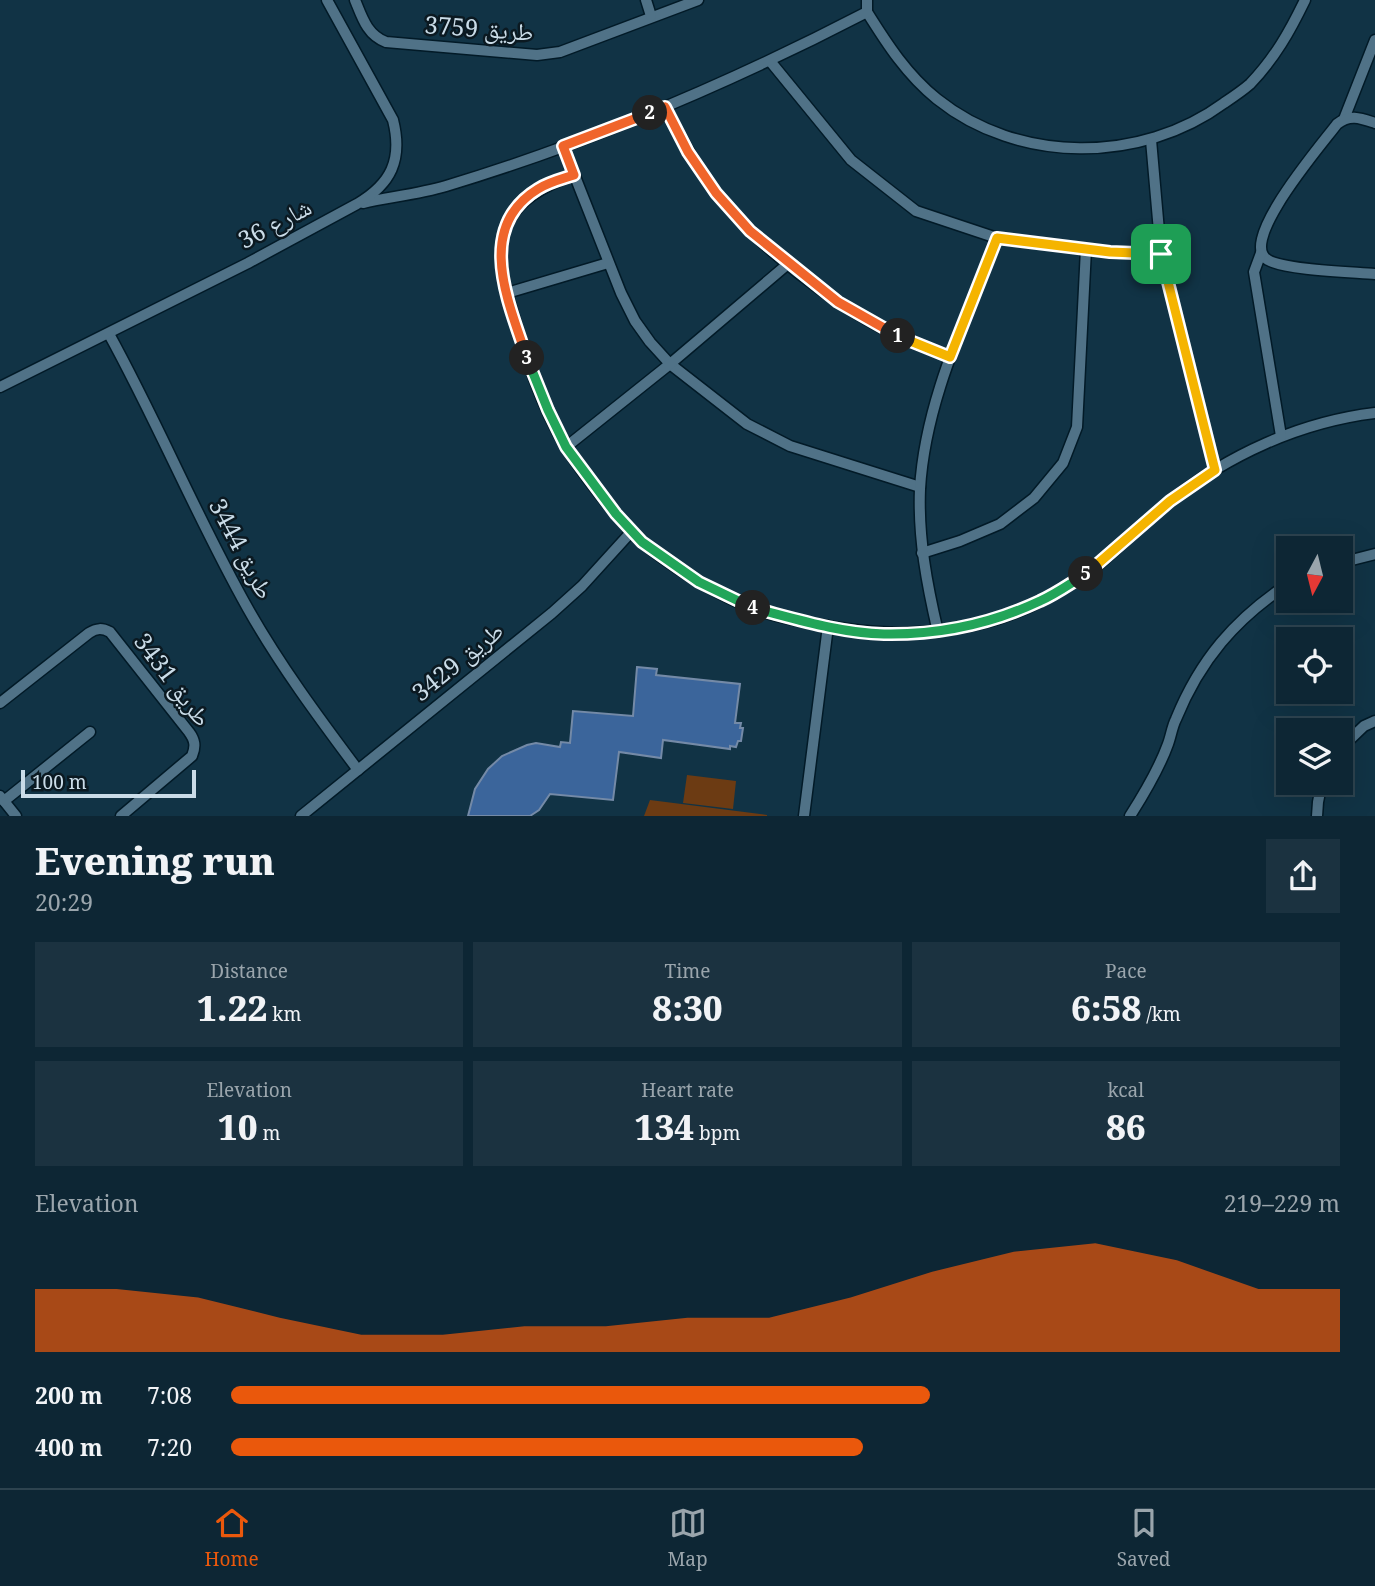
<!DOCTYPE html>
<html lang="en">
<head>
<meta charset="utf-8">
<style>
	body { margin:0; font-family:"Noto Serif","Noto Naskh Arabic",serif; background:#1b3240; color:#f1f3f6; height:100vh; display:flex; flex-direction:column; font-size:26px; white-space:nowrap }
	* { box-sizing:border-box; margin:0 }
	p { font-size:23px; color:#9aa5ac }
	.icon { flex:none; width:38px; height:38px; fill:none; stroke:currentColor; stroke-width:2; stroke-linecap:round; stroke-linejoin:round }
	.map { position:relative; height:816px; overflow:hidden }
	.sheet { display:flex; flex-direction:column; background:#0d2634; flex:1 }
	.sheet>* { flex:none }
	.needle { width:46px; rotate:187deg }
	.tools { position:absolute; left:1276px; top:536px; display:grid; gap:14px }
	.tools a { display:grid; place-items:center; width:77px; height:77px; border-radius:0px; background:#0d2634; box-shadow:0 7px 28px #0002,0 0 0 2px #2d434f; font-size:35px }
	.scale { position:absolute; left:21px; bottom:18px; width:175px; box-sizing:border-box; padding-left:7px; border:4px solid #cadce8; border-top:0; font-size:19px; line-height:24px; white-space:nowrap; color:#cadce8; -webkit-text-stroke:5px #0b1921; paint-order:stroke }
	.pin { position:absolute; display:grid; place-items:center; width:60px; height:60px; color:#fff; margin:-30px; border-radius:14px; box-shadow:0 4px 10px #0006 }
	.km { position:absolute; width:35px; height:35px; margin:-18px; border-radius:50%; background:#222; color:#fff; font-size:19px; line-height:35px; text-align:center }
	.round { display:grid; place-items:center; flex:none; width:74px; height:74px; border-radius:0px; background:#1b3240 }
	.summary { display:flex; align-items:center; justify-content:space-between; height:119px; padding:0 35px }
	h1 { font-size:38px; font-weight:800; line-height:52px }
	.stats { display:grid; grid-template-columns:repeat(3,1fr); gap:10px; height:119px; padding:7px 35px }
	.stats div { display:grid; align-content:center; border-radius:0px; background:#1b3240; text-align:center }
	.stats b { font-size:35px; font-weight:800 }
	.stats small { font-size:19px; font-weight:400 }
	.stats p { font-size:19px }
	.chart { height:196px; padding:14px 35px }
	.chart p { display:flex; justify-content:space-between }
	.chart svg { width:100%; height:126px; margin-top:7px; fill:#ea580c; opacity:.7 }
	ul { padding:0 35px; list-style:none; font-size:23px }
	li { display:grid; grid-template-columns:112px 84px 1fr; align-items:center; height:52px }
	li i { height:18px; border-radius:9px; background:#ea580c }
	.tabs { display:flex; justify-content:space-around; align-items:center; height:98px; border-top:2px solid #2d434f; background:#0d2634; font-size:19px; color:#9aa5ac }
	.tabs a { display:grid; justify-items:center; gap:4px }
	.tabs .active { color:#ea580c }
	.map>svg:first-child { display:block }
	.green { fill:#6c3b13 }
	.building { fill:#3b659b; stroke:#748aa7; stroke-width:2 }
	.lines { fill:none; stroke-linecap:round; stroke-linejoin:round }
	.minor-casing { stroke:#021a27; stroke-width:13 }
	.minor { stroke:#507287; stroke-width:10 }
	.split-1-casing { stroke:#fff; stroke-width:14 }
	.split-2-casing { stroke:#fff; stroke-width:14 }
	.split-3-casing { stroke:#fff; stroke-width:14 }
	.split-4-casing { stroke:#fff; stroke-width:14 }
	.split-5-casing { stroke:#fff; stroke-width:14 }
	.split-6-casing { stroke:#fff; stroke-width:14 }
	.split-1 { stroke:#f5b400; stroke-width:9 }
	.split-2 { stroke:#f0652b; stroke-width:9 }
	.split-3 { stroke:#f0652b; stroke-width:9 }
	.split-4 { stroke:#22a559; stroke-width:9 }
	.split-5 { stroke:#22a559; stroke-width:9 }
	.split-6 { stroke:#f5b400; stroke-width:9 }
	.labels { text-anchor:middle; stroke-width:5; stroke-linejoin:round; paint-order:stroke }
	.street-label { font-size:24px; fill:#cadce8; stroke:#0b1921 }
</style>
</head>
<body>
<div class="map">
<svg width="1375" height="816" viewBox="0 0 1375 816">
	<rect width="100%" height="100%" fill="#113345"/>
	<g class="green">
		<path d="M687,775L736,781L733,809L683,803Z"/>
		<path d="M650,800L767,815V816H644Z"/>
	</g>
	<path class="building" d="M637,667L657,669L656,675L740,684L735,723H741L740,728H743L741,741H738L736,747L730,746V749L663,740L661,758L619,752L613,800L550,794L539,810L530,816H468L475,789L488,769L502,756L527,745L536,743L560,747L561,742L570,743L573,711L633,716Z"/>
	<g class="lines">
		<defs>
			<g id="minor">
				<path d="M355,0C362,17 367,35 386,42L537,55L560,52L698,0"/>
				<path d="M646,0L651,16"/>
				<path d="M867,12C887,44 907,75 937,99C1018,164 1141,164 1224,103C1233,97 1242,91 1250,84C1275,58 1290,31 1305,0"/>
				<path d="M770,61L851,160L916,211L997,238L1110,252L1161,254"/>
				<path d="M665,107C681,137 696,167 717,194C761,249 829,301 891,333C910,343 931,349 950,357"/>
				<path d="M1344,119L1375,40"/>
				<path d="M1375,123C1360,118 1350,114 1337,124C1323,143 1236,243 1268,260C1285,270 1352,272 1375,274"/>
				<path d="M1151,140L1161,254L1215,470"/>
				<path d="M563,146L621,293L635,321L650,342L670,364L747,424L790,446L920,487"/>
				<path d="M574,175C507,198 489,232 509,300C524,350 539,403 566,447C585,477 616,517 641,541C669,566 715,593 749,607C776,618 819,625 848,629C914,638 985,632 1045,599C1059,591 1074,582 1088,573C1116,552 1140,524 1169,502C1228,455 1300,422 1375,413"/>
				<path d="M363,203C390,197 419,194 446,186C592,142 732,82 867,12V0"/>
				<path d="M1261,253L1254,272L1281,436"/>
				<path d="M507,293L608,263"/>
				<path d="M109,334C158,423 197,518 247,607C279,664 319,718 358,770"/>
				<path d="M0,387L248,263L357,204C391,184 403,160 393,120L327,0"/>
				<path d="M566,447L670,364L789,263"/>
				<path d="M922,553L960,541L1000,524L1034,498L1063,463L1077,427L1086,249"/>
				<path d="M1340,563L1375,554"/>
				<path d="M938,632C927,585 918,538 920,489C925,401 966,319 997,238"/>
				<path d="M0,703L89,633C97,628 102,628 110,632L189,732C195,740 196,746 192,756L121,816"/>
				<path d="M1340,749L1364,726L1375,721"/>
				<path d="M0,796L16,816"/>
				<path d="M4,801L90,732"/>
				<path d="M301,816L552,613L582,586L632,531"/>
				<path d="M804,816L828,626"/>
				<path d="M1130,816C1144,794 1159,769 1168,744C1171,736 1172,727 1176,719C1200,660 1235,619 1288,584"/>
				<path d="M1317,816L1318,802L1322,782"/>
			</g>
		</defs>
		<use href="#minor" class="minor-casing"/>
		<use href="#minor" class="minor"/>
	</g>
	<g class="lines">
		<defs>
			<path id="split-1" d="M898,336L950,357L997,238L1110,252L1161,254"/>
			<path id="split-2" d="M650,113L665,107L688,152L716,193L750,231L838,302L898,336"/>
			<path id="split-3" d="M527,358C509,303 474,228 538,189C549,182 562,179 574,175L563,146L650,113"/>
			<path id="split-4" d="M527,358L548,410L566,447L616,514L642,542L699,582L753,608"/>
			<path id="split-5" d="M753,608C796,619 840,633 884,634C938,635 991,624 1040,601C1056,594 1071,583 1086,574"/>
			<path id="split-6" d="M1086,574L1170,501L1215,470L1161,254"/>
		</defs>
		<use href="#split-1" class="split-1-casing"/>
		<use href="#split-2" class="split-2-casing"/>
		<use href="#split-3" class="split-3-casing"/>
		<use href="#split-4" class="split-4-casing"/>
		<use href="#split-5" class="split-5-casing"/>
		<use href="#split-6" class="split-6-casing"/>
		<use href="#split-1" class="split-1"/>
		<use href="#split-2" class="split-2"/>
		<use href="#split-3" class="split-3"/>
		<use href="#split-4" class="split-4"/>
		<use href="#split-5" class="split-5"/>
		<use href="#split-6" class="split-6"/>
	</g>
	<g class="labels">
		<g class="street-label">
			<text transform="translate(479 29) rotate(4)" y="8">طريق 3759</text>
			<text transform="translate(275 224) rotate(-28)" y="8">شارع 36</text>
			<text transform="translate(241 549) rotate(62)" y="8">طريق 3444</text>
			<text transform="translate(458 662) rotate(-39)" y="8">طريق 3429</text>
			<text transform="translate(172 680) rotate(53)" y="8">طريق 3431</text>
		</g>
	</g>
</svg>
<div class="tools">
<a><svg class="needle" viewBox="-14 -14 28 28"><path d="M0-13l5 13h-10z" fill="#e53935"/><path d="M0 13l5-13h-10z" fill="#9aa5ac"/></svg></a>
<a><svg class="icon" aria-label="locate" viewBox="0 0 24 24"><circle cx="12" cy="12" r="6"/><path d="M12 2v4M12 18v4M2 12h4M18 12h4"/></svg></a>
<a><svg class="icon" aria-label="layers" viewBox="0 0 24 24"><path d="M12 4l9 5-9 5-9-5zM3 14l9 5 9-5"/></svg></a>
</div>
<div class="scale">100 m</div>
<div class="pin" style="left:1161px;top:254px;background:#1e9e55"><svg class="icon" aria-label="arrive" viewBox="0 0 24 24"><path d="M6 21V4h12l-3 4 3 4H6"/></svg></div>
<b class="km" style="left:898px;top:336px">1</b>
<b class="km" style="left:650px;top:113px">2</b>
<b class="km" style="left:527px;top:358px">3</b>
<b class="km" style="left:753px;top:608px">4</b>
<b class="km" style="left:1086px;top:574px">5</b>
</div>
<section class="sheet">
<div class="summary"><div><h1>Evening run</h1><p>20:29</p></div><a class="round"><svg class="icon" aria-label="share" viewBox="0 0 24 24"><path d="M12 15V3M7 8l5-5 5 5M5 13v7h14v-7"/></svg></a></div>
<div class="stats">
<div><p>Distance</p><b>1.22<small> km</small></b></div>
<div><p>Time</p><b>8:30</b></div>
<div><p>Pace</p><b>6:58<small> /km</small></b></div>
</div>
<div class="stats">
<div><p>Elevation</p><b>10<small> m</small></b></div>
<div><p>Heart rate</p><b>134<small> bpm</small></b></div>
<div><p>kcal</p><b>86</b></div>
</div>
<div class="chart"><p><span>Elevation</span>219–229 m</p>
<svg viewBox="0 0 160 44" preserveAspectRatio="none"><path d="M0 44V22L10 22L20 25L30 32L40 38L50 38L60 35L70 35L80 32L90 32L100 25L110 16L120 9L130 6L140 12L150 22L160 22V44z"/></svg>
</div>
<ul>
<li><b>200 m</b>7:08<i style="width:63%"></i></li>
<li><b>400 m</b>7:20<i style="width:57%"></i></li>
</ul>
</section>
<nav class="tabs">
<a class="active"><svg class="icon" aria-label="home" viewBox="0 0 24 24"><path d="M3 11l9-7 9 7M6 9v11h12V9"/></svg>Home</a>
<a><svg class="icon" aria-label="map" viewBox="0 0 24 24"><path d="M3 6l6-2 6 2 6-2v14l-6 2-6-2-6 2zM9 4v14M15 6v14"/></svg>Map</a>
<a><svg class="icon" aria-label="saved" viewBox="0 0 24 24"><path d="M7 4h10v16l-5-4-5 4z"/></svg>Saved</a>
</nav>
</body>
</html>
